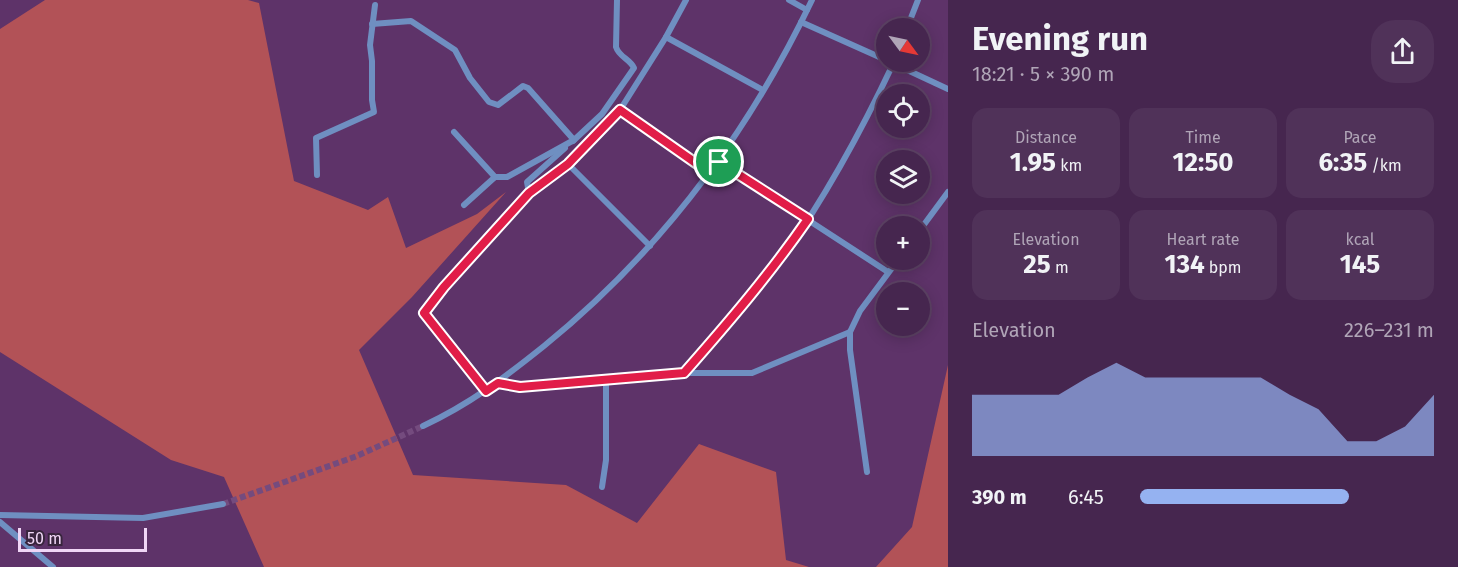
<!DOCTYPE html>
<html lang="en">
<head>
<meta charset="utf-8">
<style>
	body { margin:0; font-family:"Fira Sans",sans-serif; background:#503259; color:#f1f3f6; height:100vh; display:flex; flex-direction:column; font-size:22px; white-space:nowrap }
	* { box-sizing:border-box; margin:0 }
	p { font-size:20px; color:#b0a5b7 }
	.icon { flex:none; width:33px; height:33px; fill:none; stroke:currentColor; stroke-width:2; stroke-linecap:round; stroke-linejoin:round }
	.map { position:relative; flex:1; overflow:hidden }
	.details { display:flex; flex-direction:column; background:#46264f; width:510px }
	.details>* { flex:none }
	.needle { width:39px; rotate:123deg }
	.controls { position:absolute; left:876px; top:18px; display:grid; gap:12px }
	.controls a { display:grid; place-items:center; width:54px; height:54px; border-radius:50%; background:#46264f; box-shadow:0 3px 15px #0003,0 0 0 2px #5e4366; font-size:30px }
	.scale { position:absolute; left:18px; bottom:15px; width:129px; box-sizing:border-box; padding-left:6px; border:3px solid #f0d6f6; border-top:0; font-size:16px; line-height:21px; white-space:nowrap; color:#f0d6f6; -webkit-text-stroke:4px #38253d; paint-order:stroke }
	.pin { position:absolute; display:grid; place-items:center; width:51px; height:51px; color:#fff; margin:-26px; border:3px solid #fff; border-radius:50%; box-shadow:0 2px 6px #0007 }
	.round { display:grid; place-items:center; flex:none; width:63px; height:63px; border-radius:24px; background:#503259 }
	.overview { display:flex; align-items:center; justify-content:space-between; height:102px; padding:0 24px }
	h1 { font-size:33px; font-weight:700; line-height:45px }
	.figures { display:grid; grid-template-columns:repeat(3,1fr); gap:9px; height:102px; padding:6px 24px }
	.figures div { display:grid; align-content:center; border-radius:15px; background:#503259; text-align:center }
	.figures b { font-size:26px; font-weight:700 }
	.figures small { font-size:16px; font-weight:400 }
	.figures p { font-size:16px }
	.chart { height:168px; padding:12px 24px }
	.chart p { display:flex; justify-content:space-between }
	.chart svg { width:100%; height:108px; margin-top:6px; fill:#95b2f1; opacity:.7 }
	ul { padding:0 24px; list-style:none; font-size:20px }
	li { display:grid; grid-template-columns:96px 72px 1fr; align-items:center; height:45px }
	li i { height:15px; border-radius:8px; background:#95b2f1 }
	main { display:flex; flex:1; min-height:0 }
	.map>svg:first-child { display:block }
	.forest { fill:#b25257 }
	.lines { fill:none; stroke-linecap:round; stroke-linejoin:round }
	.street-tunnel { stroke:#744b7e; stroke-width:6; stroke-dasharray:6 3; stroke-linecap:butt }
	.street { stroke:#6f8fc1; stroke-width:6 }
	.route-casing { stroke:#fff; stroke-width:12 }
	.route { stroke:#e11d48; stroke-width:8 }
</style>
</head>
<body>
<main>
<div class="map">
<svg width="948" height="567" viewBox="0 0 948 567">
	<rect width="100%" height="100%" fill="#5e3369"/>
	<g class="forest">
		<path d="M45,0H248L259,3L294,181L368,210L388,197L406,248L477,214L506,192L412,297L359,350L413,475L566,485L637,523L699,444L776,472L786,560L809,567H264L224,477L171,460L0,352V29Z"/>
		<path d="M948,365V567H876L912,527Z"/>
	</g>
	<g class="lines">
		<path class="street-tunnel" d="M223,504L357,456L423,426"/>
		<g class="street">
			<path d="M789,0L807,10"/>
			<path d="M801,22L886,60"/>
			<path d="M372,24L411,21L455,50L470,78L489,102L498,105L523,86L528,88L574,140L507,177H495L464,205"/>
			<path d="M907,28L918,0"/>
			<path d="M666,37L763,90"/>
			<path d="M890,62L948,89"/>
			<path d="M620,110L710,173"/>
			<path d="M454,132L495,177"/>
			<path d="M573,141L602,114L634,68C630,59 619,57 616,47L617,0"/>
			<path d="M719,162L888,272"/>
			<path d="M568,164L650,246"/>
			<path d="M317,175L316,138L374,112L372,100V61L370,45L375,5"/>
			<path d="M529,193L527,182L565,148"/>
			<path d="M920,230L948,192"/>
			<path d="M850,332V350L867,472"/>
			<path d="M684,373C716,338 749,303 777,265C823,202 861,132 894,62"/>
			<path d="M498,383L520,387L684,373H752L850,332L860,311L898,260"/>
			<path d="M486,391L424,313L444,287L529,193L568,164L620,110L666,37L686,0"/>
			<path d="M423,426C470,404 504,378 544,346C661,251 747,136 812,0"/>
			<path d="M602,487L606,460V379"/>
			<path d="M0,515L143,518L223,504"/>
			<path d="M0,522L53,567"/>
		</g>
	</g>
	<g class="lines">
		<defs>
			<path id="route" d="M620,110L710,173L719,162L808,219C770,274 728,323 684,373L520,387L498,383L486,391L424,313L444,287L529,193L568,164Z"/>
		</defs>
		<use href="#route" class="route-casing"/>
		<use href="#route" class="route"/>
	</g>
</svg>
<div class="controls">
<a><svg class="needle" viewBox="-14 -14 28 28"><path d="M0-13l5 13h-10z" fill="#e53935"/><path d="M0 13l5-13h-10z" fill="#b0a5b7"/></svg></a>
<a><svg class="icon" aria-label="locate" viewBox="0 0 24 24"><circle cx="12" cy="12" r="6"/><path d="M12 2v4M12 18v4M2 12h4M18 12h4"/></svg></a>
<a><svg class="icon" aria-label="layers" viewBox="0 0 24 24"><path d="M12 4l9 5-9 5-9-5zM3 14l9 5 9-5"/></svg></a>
<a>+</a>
<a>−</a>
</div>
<div class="scale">50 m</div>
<div class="pin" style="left:719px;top:162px;background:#1e9e55"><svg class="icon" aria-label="arrive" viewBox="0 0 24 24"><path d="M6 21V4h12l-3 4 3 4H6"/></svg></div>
</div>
<section class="details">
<div class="overview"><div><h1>Evening run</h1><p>18:21 · 5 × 390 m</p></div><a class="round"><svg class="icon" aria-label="share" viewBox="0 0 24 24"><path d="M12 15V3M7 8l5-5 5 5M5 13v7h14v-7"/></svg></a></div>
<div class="figures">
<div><p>Distance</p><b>1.95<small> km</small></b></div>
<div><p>Time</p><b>12:50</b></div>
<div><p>Pace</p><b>6:35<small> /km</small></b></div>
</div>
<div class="figures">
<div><p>Elevation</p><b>25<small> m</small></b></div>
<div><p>Heart rate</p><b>134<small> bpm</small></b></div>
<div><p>kcal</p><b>145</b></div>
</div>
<div class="chart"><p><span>Elevation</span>226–231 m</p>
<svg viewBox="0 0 160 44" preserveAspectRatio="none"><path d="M0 44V19L10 19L20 19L30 19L40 12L50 6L60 12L70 12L80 12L90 12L100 12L110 19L120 25L130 38L140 38L150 32L160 19V44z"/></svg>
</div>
<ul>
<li><b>390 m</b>6:45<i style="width:71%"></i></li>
</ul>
</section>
</main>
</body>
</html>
